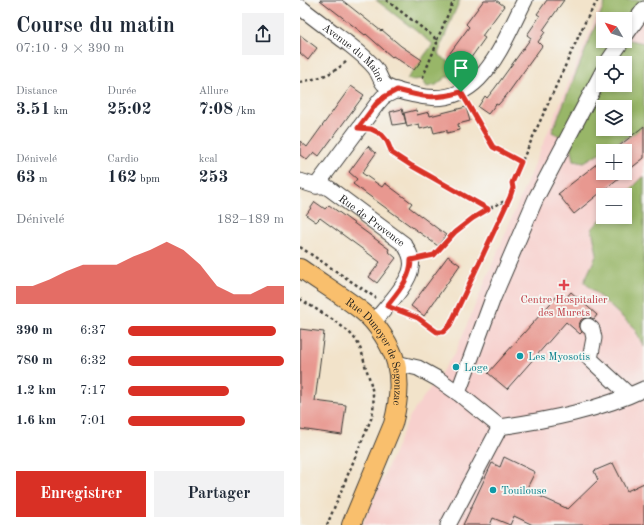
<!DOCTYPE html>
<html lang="fr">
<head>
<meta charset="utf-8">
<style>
	body { margin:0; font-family:"Old Standard TT",serif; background:#f2f2f3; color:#1f2937; height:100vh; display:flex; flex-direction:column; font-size:15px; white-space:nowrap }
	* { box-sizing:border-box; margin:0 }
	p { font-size:13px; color:#747a83 }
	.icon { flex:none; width:22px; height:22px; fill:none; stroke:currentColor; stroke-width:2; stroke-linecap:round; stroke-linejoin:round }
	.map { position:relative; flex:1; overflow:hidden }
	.sheet { display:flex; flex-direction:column; background:#fff; width:300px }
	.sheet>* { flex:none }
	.needle { width:26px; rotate:309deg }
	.fabs { position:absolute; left:296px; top:12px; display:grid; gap:8px }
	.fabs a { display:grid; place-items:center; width:36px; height:36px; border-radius:0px; background:#fff; box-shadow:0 2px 6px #0003; font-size:20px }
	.pin { position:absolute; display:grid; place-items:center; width:34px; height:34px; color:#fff; margin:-41px -17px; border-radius:50% 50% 50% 0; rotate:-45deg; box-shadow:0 0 4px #0007 }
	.pin .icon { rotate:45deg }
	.round { display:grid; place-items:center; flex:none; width:42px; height:42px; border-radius:0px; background:#f2f2f3 }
	.summary { display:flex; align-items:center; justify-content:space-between; height:68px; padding:0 16px }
	h1 { font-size:22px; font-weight:600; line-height:30px }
	.stats { display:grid; grid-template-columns:repeat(3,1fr); gap:6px; height:68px; padding:4px 16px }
	.stats div { display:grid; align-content:center }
	.stats b { font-size:17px; font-weight:600 }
	.stats small { font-size:11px; font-weight:400 }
	.stats p { font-size:11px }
	.chart { height:112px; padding:8px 16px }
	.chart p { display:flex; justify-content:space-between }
	.chart svg { width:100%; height:72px; margin-top:4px; fill:#d93025; opacity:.7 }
	.cta { display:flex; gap:8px; margin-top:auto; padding:8px 16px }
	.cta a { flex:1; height:46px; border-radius:0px; background:#d93025; color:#fff; font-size:16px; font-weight:600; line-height:46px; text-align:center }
	.cta a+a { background:#f2f2f3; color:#1f2937 }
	ul { padding:0 16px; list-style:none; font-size:13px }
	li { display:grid; grid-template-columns:64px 48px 1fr; align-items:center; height:30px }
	li i { height:10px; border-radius:5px; background:#d93025 }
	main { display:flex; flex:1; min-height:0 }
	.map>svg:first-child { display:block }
	.built { fill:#f7d0cd; fill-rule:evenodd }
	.forest { fill:#98b668; stroke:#5a6942; fill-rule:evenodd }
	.building { fill:#e89890 }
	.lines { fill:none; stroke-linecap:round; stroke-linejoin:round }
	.minor-casing { stroke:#3c3a36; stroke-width:17 }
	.major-casing { stroke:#3c3a36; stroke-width:20 }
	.path { stroke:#3c3a36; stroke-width:2.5; stroke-dasharray:3 3; stroke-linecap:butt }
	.minor { stroke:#fff; stroke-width:15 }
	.major { stroke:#f9bf6d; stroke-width:18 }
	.route-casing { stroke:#fff; stroke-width:8 }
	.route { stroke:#d93025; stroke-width:5 }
	.health-dot { fill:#e0444e; stroke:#f6f6f2; stroke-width:1.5 }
	.culture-dot { fill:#0f9aa8; stroke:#f6f6f2; stroke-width:1.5 }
	.labels { text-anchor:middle; stroke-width:3.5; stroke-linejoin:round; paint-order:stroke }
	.street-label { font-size:11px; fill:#1c1c1c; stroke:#f6f6f2 }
	.health-label { font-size:11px; fill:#be3a42; stroke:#f6f6f2 }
	.culture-label { font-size:11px; fill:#0d838f; stroke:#f6f6f2; text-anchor:start }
</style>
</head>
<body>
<main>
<section class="sheet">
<div class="summary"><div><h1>Course du matin</h1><p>07:10 · 9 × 390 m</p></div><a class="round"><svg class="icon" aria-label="share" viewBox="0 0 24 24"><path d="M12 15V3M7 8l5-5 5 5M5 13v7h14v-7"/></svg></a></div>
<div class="stats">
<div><p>Distance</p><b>3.51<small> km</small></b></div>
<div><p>Durée</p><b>25:02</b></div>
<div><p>Allure</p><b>7:08<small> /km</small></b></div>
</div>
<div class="stats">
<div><p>Dénivelé</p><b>63<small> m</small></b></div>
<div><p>Cardio</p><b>162<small> bpm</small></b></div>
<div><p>kcal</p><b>253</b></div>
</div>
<div class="chart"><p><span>Dénivelé</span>182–189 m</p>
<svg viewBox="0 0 160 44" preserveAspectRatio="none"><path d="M0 44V33L10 33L20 29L30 24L40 20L50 20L60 20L70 15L80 11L90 6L100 11L110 20L120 33L130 38L140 38L150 33L160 33V44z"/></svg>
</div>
<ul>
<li><b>390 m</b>6:37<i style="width:95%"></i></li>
<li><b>780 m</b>6:32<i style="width:100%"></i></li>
<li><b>1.2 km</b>7:17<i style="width:65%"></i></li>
<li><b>1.6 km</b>7:01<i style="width:75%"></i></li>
</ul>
<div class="cta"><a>Enregistrer</a><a>Partager</a></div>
</section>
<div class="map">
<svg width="344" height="525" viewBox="0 0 344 525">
	<rect width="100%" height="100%" fill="#f6f6f2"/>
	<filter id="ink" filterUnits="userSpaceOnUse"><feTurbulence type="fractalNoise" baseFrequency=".025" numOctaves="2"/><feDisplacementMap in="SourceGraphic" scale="8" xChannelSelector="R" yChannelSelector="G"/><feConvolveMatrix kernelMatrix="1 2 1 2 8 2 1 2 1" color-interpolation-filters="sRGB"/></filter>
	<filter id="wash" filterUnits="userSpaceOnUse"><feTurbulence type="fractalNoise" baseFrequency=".012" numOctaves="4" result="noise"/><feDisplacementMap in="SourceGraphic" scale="16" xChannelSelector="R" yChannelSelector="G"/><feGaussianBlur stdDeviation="0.9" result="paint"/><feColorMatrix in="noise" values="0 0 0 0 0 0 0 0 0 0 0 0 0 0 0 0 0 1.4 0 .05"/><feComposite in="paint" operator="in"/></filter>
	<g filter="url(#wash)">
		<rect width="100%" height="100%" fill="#f2e3ca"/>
		<path class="built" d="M309,0H344V525H62L110,416L155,353L300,8ZM303,19H325V41H303ZM303,63H325V85H303ZM303,107H325V129H303ZM303,151H325V173H303ZM303,195H325V217H303Z"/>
		<g class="forest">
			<path d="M76,0H160L152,18L138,54L165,74C158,80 154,77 146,77L136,85L127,87L122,79L112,80L107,79L133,44Z"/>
			<path d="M306,0H344V4L325,33V19H303V41H325V39L344,43V129L340,130L284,162L274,160L270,141L252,132ZM303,63H325V85H303ZM303,107H325V129H303Z"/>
			<path d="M343,177H344V347L334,328L284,282L297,254L292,229L303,217H325V195Z"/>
		</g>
		<g id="blocks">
			<g class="building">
				<path d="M20,0H42L81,31L82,30L101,46L122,60L114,70L93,56L92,57L66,34L65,35Z"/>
				<path d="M184,0H196L204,6L182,36L185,38L163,69L147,57L169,27L166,24Z"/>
				<path d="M247,0H264L243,30L245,32L238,42L242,46L206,96L198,105L196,104L188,114L178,107L185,96L187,98L195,88L231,38L227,35L240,16L237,14Z"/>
				<path d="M0,35L17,48L8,60L0,53Z"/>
				<path d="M51,86L64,95L19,156L14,152L7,160L0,155V141L7,147Z"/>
				<path d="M166,107L170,121L158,124L159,130L147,133V130L134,133L132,126L120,129L119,124L107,127L104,113L116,110L117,115L129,112L130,116Z"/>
				<path d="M102,109L106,123L93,125L90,112Z"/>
				<path d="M344,126V158L325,173V151H313Z"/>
				<path d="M68,146L76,153L62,173L82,187L85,183L112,203L109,207L146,235L138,246L53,184L57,179L49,172Z"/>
				<path d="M303,159V173H325L274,214L258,194Z"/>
				<path d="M15,202L25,209L29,205L89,249L88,251L96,258L77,283L69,277L80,262L20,218L16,222L6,215Z"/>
				<path d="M148,256L160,265L124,316L111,306Z"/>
				<path d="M271,292L297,315L294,319L289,317L284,318L281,320L279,325L282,332L280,334L266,322L207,389L188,373L258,295L264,300Z"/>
				<path d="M0,329L24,332L15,401L46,405L42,435L0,429Z"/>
				<path d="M204,457L235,472L226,490L268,509L298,480L294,471L313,463L327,491L344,483V525H233L214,516L210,525L193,518L190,525H163L192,463L200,467Z"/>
			</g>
		</g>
	</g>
	<g filter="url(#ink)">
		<use href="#blocks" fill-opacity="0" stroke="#3c3a36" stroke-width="1"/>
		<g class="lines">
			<defs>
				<g id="minor">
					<path id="s1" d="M0,7C15,19 30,30 46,42C56,50 67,58 75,68C79,73 80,80 84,84C89,90 107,93 115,95C181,112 201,46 225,0"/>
					<path d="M325,36L344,9"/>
					<path d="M307,63L322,41"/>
					<path id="s2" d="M0,181L16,186H25L30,189L104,244C109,251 113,259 111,268C109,284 84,309 74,322"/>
					<path d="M16,186L77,104L83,97L97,90"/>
					<path d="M288,326L292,329L294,338L290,359L329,395"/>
					<path d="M96,363L118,368L138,379L158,393L200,427"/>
					<path d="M158,393L193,298L236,198L303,71"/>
					<path d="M148,525L200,427C248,420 300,410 344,389"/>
				</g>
				<g id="major">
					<path id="s3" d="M0,268C21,283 43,296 63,312C76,322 92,347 96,363C101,383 98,405 93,424L51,525"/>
				</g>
			</defs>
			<use href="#minor" class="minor-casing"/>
			<use href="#major" class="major-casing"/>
			<g class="path">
				<path d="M86,0L134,37L137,43L122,79"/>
				<path d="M137,40L154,0"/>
				<path d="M0,82C20,78 32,75 48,60"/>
				<path d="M167,103L193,147L221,162"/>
				<path d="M74,130L81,134L87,141L92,153L112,166L188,209"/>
				<path d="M0,247L76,298"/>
				<path d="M124,257L134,255L155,232L173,218L188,209L207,200"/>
				<path d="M0,299C15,309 45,325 55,339C61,347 63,356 65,365C71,383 77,400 71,419L27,525"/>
				<path d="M100,311L118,318L137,332H143L150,325L210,197L213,188L212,183L286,20L298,0"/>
			</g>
			<use href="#minor" class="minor"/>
			<use href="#major" class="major"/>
		</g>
	</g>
	<g class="lines" filter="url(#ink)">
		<defs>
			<path id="route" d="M97,90C123,97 134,100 161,92L193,147L221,162L212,183L213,188L210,197L150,325L143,332H137L118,318L87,306C98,292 111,278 111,260L134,255L155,232L173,218L188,209L112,166L92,153L87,141L81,134L71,129L58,128L76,104L84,97Z"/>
		</defs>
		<use href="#route" class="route-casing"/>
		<use href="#route" class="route"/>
	</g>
	<path class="health-dot" d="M262 279h4v4h4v4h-4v4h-4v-4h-4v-4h4z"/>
	<g class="culture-dot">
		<circle cx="220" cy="356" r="4"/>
		<circle cx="156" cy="367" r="4"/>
		<circle cx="193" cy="490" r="4"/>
	</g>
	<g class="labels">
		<g class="street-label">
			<text dy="4" stroke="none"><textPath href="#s1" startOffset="71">Avenue du Maine</textPath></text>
			<text dy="4" stroke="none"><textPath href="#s2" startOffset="84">Rue de Provence</textPath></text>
			<text dy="4" stroke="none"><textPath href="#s3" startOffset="119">Rue Dunoyer de Segonzac</textPath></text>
		</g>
		<g class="health-label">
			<text x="264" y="303">Centre Hospitalier<tspan x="264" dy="13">des Murets</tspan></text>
		</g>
		<g class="culture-label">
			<text x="228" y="360">Les Myosotis</text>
			<text x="164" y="371">Loge</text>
			<text x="201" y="494">Touilouse</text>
		</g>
	</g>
</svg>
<div class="fabs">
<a><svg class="needle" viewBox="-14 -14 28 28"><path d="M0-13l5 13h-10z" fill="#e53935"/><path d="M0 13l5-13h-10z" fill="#747a83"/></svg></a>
<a><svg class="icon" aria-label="locate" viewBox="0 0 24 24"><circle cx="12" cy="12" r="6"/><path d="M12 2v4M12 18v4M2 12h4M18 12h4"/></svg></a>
<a><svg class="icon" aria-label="layers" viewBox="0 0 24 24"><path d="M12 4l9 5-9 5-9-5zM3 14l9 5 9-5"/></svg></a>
<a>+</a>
<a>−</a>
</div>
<div class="pin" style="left:161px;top:92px;background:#1e9e55"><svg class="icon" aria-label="arrive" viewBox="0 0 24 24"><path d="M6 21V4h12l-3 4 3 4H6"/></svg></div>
</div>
</main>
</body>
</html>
